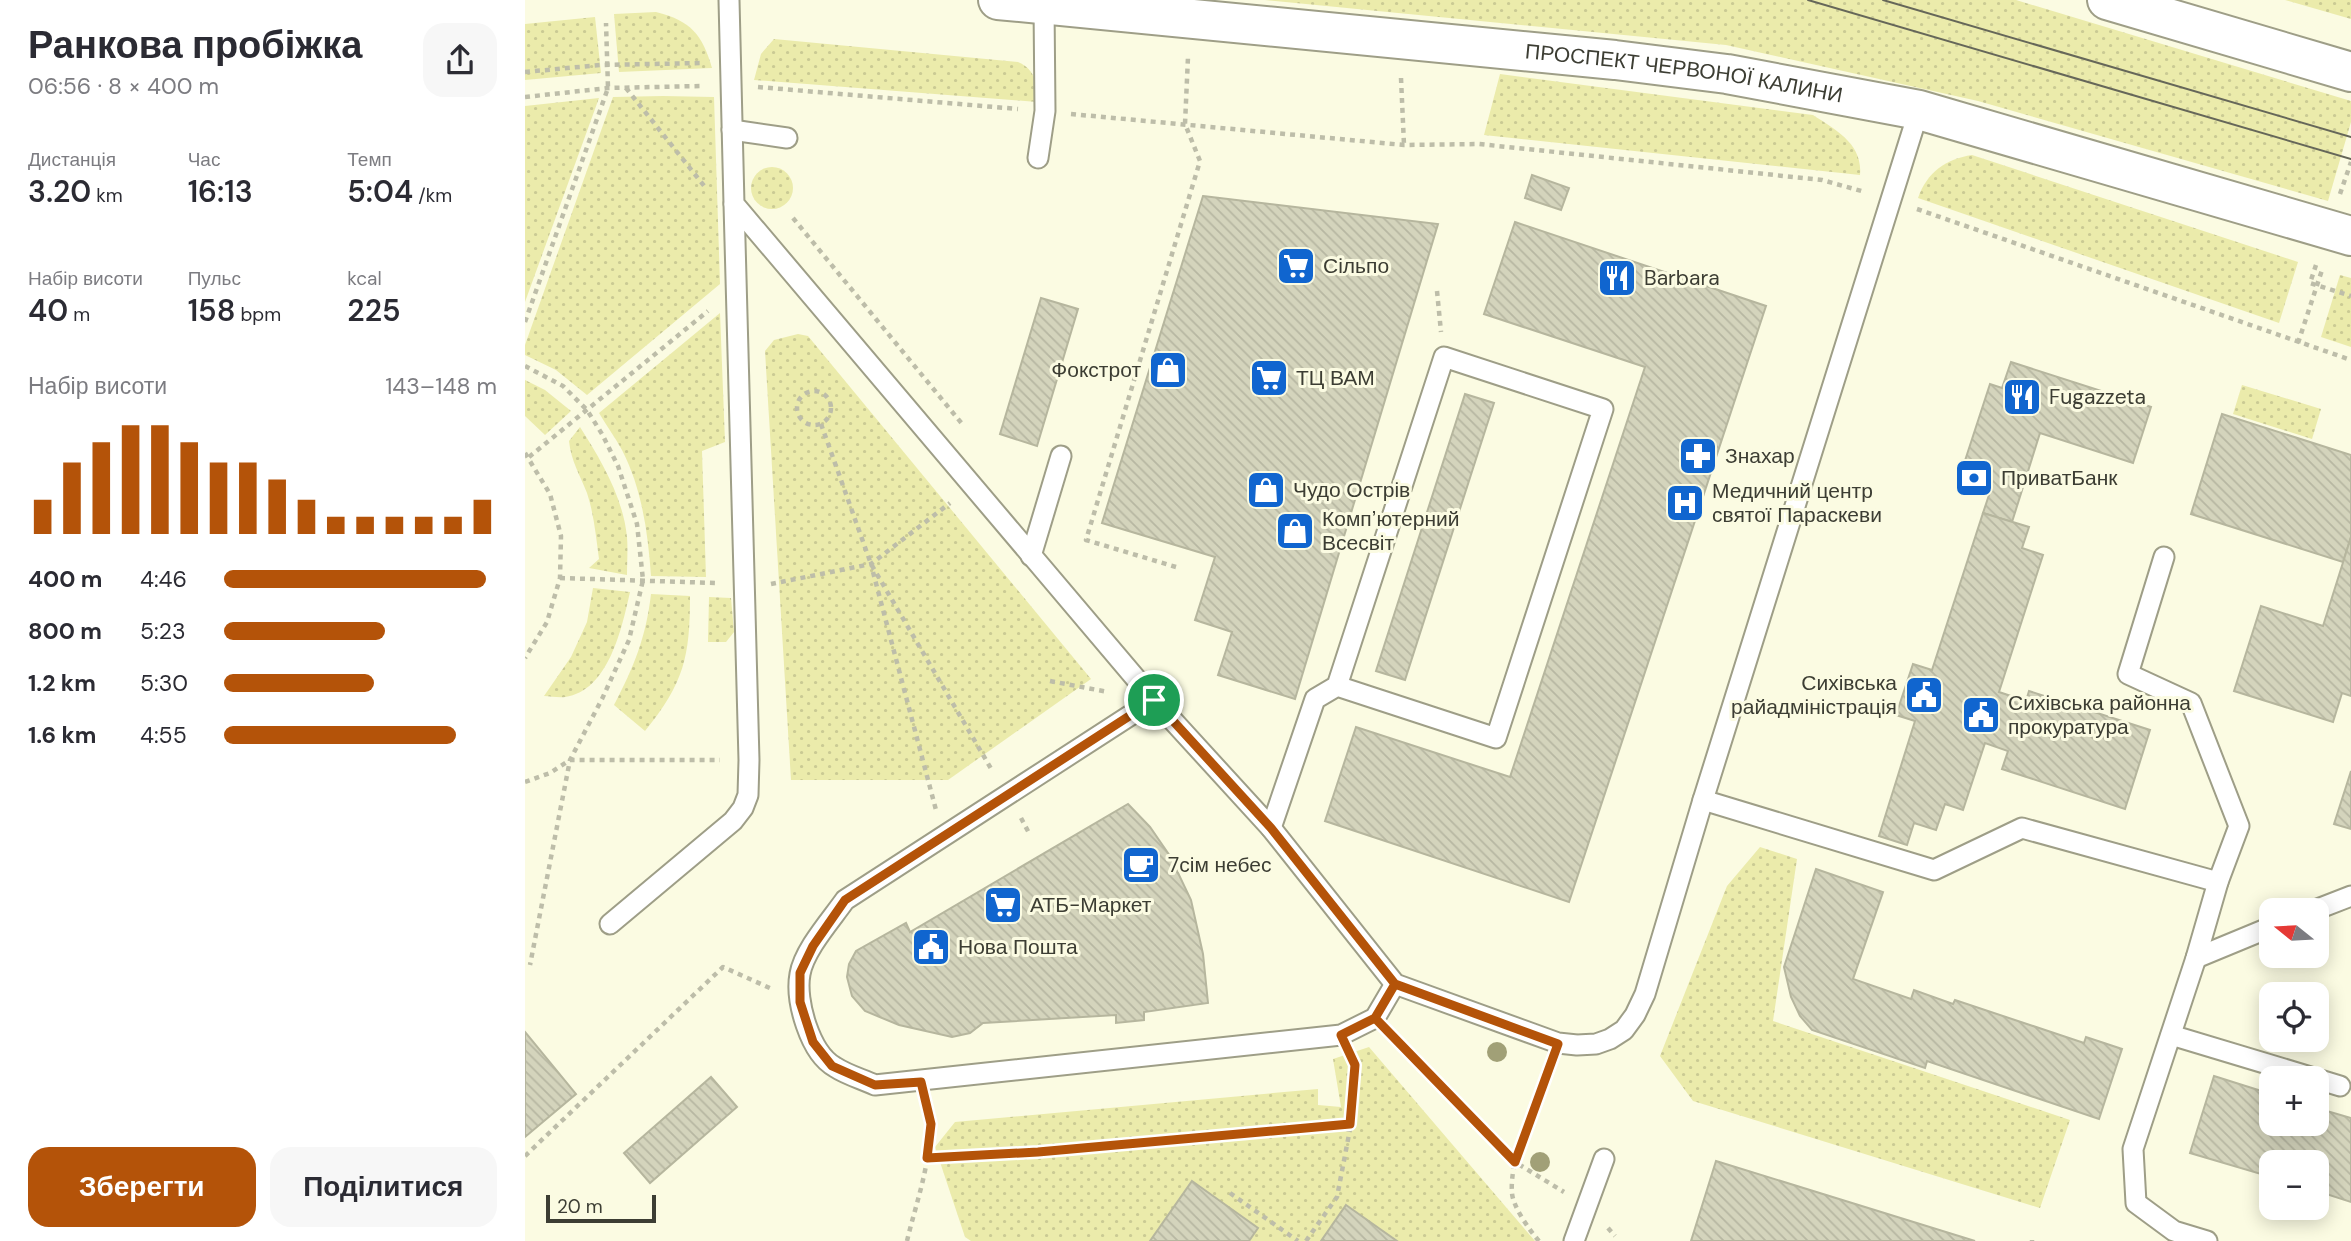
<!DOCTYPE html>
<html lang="uk">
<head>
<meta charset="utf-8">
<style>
	body { margin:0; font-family:"DM Sans",sans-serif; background:#f7f7f7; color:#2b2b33; height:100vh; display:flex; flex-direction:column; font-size:26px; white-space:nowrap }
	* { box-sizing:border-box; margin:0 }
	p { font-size:23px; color:#7c7c81 }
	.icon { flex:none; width:38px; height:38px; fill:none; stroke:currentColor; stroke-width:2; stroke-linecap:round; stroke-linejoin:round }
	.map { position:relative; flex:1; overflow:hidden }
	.details { display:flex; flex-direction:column; background:#fff; width:525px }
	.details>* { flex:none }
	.needle { width:46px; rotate:288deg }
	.fabs { position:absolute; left:1734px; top:898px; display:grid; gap:14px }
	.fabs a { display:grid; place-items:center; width:70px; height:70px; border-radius:14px; background:#fff; box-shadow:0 4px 18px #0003; font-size:35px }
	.scale { position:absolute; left:21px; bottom:18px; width:110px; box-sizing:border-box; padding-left:7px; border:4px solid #3c3d33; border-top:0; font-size:19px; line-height:24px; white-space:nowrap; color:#3c3d33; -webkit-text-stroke:5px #fbfbe2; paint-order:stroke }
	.pin { position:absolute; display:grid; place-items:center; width:60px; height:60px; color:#fff; margin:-30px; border:4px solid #fff; border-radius:50%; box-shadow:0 2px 7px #0007 }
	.round { display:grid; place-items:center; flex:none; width:74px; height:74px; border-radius:21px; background:#f7f7f7 }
	.summary { display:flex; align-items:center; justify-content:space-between; height:119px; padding:0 28px }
	h1 { font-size:38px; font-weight:600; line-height:52px }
	.figures { display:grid; grid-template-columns:repeat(3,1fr); gap:10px; height:119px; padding:7px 28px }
	.figures div { display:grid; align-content:center }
	.figures b { font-size:30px; font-weight:600 }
	.figures small { font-size:19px; font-weight:400 }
	.figures p { font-size:19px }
	.chart { height:196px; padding:14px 28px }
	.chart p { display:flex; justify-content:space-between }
	.chart svg { width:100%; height:126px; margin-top:7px; stroke:#b45309; stroke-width:6 }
	.cta { display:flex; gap:14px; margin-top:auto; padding:14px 28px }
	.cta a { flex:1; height:80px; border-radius:21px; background:#b45309; color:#fff; font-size:28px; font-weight:600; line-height:80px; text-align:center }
	.cta a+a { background:#f7f7f7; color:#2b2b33 }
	ul { padding:0 28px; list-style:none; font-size:23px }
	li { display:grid; grid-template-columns:112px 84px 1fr; align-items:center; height:52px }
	li i { height:18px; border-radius:9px; background:#b45309 }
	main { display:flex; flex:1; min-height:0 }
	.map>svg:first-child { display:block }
	.grass { fill:url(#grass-dots) }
	.building { fill:url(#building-back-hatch); stroke:#b6b69e; stroke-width:2 }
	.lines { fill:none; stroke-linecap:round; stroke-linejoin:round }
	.service-casing { stroke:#9e9e87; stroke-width:23 }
	.secondary-casing { stroke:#9e9e87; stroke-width:42 }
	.path { stroke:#bdbda9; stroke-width:4.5; stroke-dasharray:5 5; stroke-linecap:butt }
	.service { stroke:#fff; stroke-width:19 }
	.secondary { stroke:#fff; stroke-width:38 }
	.tram { stroke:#666759; stroke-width:2 }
	.tree { fill:#a1a077 }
	.route-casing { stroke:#fff; stroke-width:14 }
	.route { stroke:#b45309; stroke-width:9 }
	.labels { text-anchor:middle; stroke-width:6; stroke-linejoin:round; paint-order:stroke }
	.street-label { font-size:21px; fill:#3c3d33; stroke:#fbfbe2 }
	.poi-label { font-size:21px; fill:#3c3d33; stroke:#fbfbe2; text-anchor:start }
</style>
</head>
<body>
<main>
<section class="details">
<div class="summary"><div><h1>Ранкова пробіжка</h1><p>06:56 · 8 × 400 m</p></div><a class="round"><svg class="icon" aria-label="share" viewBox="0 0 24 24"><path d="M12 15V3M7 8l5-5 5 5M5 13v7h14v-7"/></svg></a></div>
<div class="figures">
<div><p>Дистанція</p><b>3.20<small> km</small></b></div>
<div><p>Час</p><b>16:13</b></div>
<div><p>Темп</p><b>5:04<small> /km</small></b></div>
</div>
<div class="figures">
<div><p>Набір висоти</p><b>40<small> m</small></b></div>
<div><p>Пульс</p><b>158<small> bpm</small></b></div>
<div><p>kcal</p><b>225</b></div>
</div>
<div class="chart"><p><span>Набір висоти</span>143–148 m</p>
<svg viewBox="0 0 160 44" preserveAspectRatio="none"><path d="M5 44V32M15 44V19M25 44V12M35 44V6M45 44V6M55 44V12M65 44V19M75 44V19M85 44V25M95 44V32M105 44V38M115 44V38M125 44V38M135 44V38M145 44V38M155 44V32"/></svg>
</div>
<ul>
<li><b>400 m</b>4:46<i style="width:96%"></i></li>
<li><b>800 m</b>5:23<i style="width:59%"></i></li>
<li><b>1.2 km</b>5:30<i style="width:55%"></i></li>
<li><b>1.6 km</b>4:55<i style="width:85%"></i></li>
</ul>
<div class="cta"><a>Зберегти</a><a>Поділитися</a></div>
</section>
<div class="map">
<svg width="1826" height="1241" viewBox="0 0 1826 1241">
	<defs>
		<pattern id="grass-dots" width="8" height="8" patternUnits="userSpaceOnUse" patternTransform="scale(1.75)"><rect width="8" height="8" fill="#ebebab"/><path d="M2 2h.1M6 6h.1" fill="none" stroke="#caca94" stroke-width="1.8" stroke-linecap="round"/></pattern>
		<pattern id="building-back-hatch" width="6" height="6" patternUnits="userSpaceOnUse" patternTransform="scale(1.75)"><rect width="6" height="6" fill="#d4d4bc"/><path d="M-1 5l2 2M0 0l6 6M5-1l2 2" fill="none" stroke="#b7b7a2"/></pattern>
	</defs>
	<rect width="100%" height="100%" fill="#fbfbe2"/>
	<g class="grass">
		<path d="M740,0H1491L1826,101V122L1803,201L1453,101L1201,45Z"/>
		<path d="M1760,0H1826V19Z"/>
		<path d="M131,12C166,21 177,34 187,68L94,72L89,14Z"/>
		<path d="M70,17L76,73L0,80V24Z"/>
		<path d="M249,39L493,62C511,70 512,84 512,102L229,80L236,54Z"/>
		<path d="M975,74L1288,115C1311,130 1338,144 1335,175L959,135Z"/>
		<path d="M138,96L189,97L195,284L62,395L31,370L0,355V345L88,97Z"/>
		<path d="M74,98L0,302V106Z"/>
		<path d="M1447,155L1773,262L1754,323L1393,198C1402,172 1421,159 1447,155Z"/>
		<circle cx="247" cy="188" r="21"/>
		<path d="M1815,275L1826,278V347L1796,337Z"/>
		<path d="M195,313L200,442L177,451L181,577L126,576C123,533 117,489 97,450C90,437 81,425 74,413Z"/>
		<path d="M273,334L283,336L566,679L423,780H266L240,351L249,340Z"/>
		<path d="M0,380L20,390L46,411L20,435L0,416Z"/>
		<path d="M1717,385L1796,409L1787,439L1708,414Z"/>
		<path d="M55,427C76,460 98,497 102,537C103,549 102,563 102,575L64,568L74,559C71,537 69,514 62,493C55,475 46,461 44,441Z"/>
		<path d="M68,588L105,592C97,627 84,691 40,697C34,698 25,696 19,696L46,657L62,622Z"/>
		<path d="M126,594L165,596C165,657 159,683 120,731L89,705C109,667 121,637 126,594Z"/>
		<path d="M184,597L206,598L209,632L201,642H183Z"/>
		<path d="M1235,847L1272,859L1248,1021L1545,1120L1515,1208L1168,1101L1135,1056L1202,886Z"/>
		<path d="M844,1047L1010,1241H446L440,1237L410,1147L430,1122L793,1089V1105L816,1107L808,1059Z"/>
	</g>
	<g class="building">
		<path d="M1007,175L1044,188L1036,210L1000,198Z"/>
		<path d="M678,196L913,224L770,699L693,675L707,632L670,620L690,557L577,523Z"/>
		<path d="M990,222L1241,306L1044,902L800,821L831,727L985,777L1120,367L959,314Z"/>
		<path d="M516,298L553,309L512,446L475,434Z"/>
		<path d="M1486,362L1626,407L1608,463L1515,433L1487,522L1458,513L1465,492L1433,482L1465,384L1477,388Z"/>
		<path d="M940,394L969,403L880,680L851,671Z"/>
		<path d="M1697,414L1826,455V537L1818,562L1666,514Z"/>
		<path d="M1458,513L1504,527L1497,548L1518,555L1474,692L1501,701L1504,691L1625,730L1600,809L1477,769L1483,751L1460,743L1438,810L1420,804L1411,830L1389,823L1382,845L1354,836L1390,721L1371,715L1388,664L1407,670Z"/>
		<path d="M1826,537V696L1817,693L1808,722L1709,691L1736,606L1798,626Z"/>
		<path d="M1826,771V829L1809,824Z"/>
		<path d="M603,804L625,827L645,856L666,900L678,954L683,1003L619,1012V1020L591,1023V1015L458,1023L445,1033L427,1037L374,1025L340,1011L327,996L322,977L324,964L331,951L381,923L385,932Z"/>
		<path d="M1291,869L1358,892L1328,979L1386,999L1389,990L1428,1004L1430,1000L1559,1043L1561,1037L1597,1049L1574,1119L1402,1061L1400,1068L1287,1030L1275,1016L1266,997L1259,967Z"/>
		<path d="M0,1032L51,1094L0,1137Z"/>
		<path d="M1689,1076L1746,1094V1124H1792V1108L1826,1118V1202L1792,1191V1162H1746V1177L1665,1153Z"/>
		<path d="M186,1077L212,1107L125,1183L99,1153Z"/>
		<path d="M1191,1161L1450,1241H1166Z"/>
		<path d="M667,1181L733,1228L724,1241H625Z"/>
		<path d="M821,1205L872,1241H796Z"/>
	</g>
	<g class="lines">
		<defs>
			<g id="service">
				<path d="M204,0L209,204L629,700L746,828L870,984L1033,1043L1052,1045L1071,1044L1085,1039L1099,1030L1110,1015L1120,994L1178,800L1394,110"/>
				<path d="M207,130L262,138"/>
				<path d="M513,158L520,111L519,5"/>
				<path d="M506,556L536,456"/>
				<path d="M1639,557L1603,674L1666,703L1714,826L1693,882L1671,958L1608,1149L1611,1203L1649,1231L1682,1241"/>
				<path d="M629,700L320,900C306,920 279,950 275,974C270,1001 285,1053 310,1067C322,1075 337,1079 350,1085L816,1035L850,1018L870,984"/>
				<path d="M1178,800L1409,870L1497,828L1693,882"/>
				<path d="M746,828L790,699L812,686L919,357L1078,409L971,738L812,686"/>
				<path d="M1790,910L1826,896"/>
				<path d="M85,924L208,821L218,808L223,795L224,760L209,204"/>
				<path d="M1671,958L1746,927"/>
				<path d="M1646,1035L1789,1078"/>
				<path d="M1792,1079L1815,1086"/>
				<path d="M1049,1241L1079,1159"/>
			</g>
			<g id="secondary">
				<path id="s1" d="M473,0L1090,60L1202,74L1394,110L1826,236"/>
				<path d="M1582,0L1826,72"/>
			</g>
		</defs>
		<use href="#service" class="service-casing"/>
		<use href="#secondary" class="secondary-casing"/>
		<g class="path">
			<path d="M0,72L75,65L177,63"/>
			<path d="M876,78L879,145"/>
			<path d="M233,87L493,109"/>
			<path d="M101,88L180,187"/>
			<path d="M0,97L83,88L177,86"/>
			<path d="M546,114L879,145L954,144L1297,180L1340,192"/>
			<path d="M1815,194L1826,162"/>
			<path d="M1392,209L1826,360"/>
			<path d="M268,218L438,425"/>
			<path d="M1791,265L1785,283L1826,296"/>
			<path d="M912,291L916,332"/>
			<path d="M0,322L83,88L81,23"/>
			<path d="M1773,343L1798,267"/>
			<path d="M0,366L38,386L62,410L77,434L93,466L112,524L118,580L104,640L77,699L45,760L5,965"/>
			<circle cx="289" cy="408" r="17"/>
			<path d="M296,424L346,564L468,772"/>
			<path d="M0,453L25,494L36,536L35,578L22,622L0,658"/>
			<path d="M4,457L183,311"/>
			<path d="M651,567L561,540L675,161L660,124L663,57"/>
			<path d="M348,572L411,810"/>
			<path d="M35,578L191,583"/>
			<path d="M246,584L346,564L425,503"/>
			<path d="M525,681L583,692"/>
			<path d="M0,782L25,773L45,760H195"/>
			<path d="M496,818L504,833"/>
			<path d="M868,1036L990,1162L1039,1192"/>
			<path d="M0,1156L198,967L247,989"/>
			<path d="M402,1158L513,1151L826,1124"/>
			<path d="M705,1193L773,1241"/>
			<path d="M1083,1228L1090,1236"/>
			<path d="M382,1241C391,1202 412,1148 402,1108"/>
			<path d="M781,1241L812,1197L826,1124L830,1064L828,1061"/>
			<path d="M1014,1241C1005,1231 988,1207 987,1193C984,1159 1010,1100 1024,1067"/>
			<path d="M1507,1241V1240"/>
		</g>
		<use href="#service" class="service"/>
		<use href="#secondary" class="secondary"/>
		<g class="tram">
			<path d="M1283,0L1826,159"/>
			<path d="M1358,0L1826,137"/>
		</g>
	</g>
	<g class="tree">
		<circle cx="972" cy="1052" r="10"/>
		<circle cx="1015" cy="1162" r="10"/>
	</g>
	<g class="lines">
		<defs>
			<path id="route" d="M629,700L746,828L870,984L850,1018L990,1162L1033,1044L870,984L850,1018L816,1035L830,1065L825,1124L513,1152L402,1158L406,1124L396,1082L350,1085L307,1066L288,1042L275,1002V973L288,946L320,900L629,700"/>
		</defs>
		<use href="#route" class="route-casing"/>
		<use href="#route" class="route"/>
	</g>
	<defs>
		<symbol id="supermarket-square" viewBox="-11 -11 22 22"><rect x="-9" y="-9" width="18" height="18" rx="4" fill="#1065cf" stroke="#fbfbe2"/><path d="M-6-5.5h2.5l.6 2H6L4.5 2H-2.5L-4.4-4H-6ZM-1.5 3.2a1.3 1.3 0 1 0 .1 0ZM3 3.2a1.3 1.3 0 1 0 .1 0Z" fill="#fff"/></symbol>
		<symbol id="restaurant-square" viewBox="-11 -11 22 22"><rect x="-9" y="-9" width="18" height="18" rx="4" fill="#1065cf" stroke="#fbfbe2"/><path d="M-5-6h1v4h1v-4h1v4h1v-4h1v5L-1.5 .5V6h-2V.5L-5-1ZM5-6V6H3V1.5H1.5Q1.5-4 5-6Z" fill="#fff"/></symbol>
		<symbol id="shop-square" viewBox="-11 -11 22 22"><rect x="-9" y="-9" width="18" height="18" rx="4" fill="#1065cf" stroke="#fbfbe2"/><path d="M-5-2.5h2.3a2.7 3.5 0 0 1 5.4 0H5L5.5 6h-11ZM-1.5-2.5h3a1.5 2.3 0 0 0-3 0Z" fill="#fff"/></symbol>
		<symbol id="pharmacy-square" viewBox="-11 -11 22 22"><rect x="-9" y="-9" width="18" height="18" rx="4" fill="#1065cf" stroke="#fbfbe2"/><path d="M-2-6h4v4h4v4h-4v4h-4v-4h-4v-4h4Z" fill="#fff"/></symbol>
		<symbol id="bank-square" viewBox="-11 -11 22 22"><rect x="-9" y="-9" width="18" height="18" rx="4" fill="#1065cf" stroke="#fbfbe2"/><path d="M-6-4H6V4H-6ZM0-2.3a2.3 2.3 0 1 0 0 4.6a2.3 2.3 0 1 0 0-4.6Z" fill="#fff"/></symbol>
		<symbol id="hospital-square" viewBox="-11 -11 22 22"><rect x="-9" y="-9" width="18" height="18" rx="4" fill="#1065cf" stroke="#fbfbe2"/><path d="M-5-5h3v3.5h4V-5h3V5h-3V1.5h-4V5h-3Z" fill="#fff"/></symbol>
		<symbol id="civic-square" viewBox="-11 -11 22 22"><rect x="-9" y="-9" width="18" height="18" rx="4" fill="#1065cf" stroke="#fbfbe2"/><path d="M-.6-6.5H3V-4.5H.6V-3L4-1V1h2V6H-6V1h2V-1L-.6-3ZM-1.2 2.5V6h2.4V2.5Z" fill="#fff"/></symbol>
		<symbol id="cafe-square" viewBox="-11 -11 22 22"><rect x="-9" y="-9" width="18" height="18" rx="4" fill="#1065cf" stroke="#fbfbe2"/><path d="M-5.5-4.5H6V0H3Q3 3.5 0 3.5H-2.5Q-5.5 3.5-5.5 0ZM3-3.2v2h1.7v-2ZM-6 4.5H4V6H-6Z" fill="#fff"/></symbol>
	</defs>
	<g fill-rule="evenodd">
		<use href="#supermarket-square" x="749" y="244" width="44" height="44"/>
		<use href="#restaurant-square" x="1070" y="256" width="44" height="44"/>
		<use href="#shop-square" x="621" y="348" width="44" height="44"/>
		<use href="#supermarket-square" x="722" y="356" width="44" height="44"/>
		<use href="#restaurant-square" x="1475" y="375" width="44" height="44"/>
		<use href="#pharmacy-square" x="1151" y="434" width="44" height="44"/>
		<use href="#bank-square" x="1427" y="456" width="44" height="44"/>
		<use href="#shop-square" x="719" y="468" width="44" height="44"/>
		<use href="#hospital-square" x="1138" y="481" width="44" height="44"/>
		<use href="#shop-square" x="748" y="509" width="44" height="44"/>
		<use href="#civic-square" x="1377" y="673" width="44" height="44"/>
		<use href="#civic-square" x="1434" y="693" width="44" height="44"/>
		<use href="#cafe-square" x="594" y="843" width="44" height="44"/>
		<use href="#supermarket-square" x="456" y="883" width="44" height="44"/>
		<use href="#civic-square" x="384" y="925" width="44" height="44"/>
	</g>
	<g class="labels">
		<g class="street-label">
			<text dy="7" stroke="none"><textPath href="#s1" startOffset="690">ПРОСПЕКТ ЧЕРВОНОЇ КАЛИНИ</textPath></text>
		</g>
		<g class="poi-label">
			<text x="798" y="273">Сільпо</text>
			<text x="1119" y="285">Barbara</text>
			<text x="616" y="377" text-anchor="end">Фокстрот</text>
			<text x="771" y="385">ТЦ ВАМ</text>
			<text x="1524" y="404">Fugazzeta</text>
			<text x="1200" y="463">Знахар</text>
			<text x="1476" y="485">ПриватБанк</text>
			<text x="768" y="497">Чудо Острів</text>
			<text x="1187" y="498">Медичний центр<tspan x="1187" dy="24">святої Параскеви</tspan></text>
			<text x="797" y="526">Компʼютерний<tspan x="797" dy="24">Всесвіт</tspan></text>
			<text x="1372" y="690" text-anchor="end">Сихівська<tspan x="1372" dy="24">райадміністрація</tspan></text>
			<text x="1483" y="710">Сихівська районна<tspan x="1483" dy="24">прокуратура</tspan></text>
			<text x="643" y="872">7сім небес</text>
			<text x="505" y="912">АТБ-Маркет</text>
			<text x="433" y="954">Нова Пошта</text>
		</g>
	</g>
</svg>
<div class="fabs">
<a><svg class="needle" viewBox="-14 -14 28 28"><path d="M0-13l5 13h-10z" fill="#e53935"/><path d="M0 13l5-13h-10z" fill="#7c7c81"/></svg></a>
<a><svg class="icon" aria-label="locate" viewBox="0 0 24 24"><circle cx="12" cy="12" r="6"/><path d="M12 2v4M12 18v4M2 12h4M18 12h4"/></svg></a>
<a>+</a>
<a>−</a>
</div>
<div class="scale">20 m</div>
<div class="pin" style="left:629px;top:700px;background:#1e9e55"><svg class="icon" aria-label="arrive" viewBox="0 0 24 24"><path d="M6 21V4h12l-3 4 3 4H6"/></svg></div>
</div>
</main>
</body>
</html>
